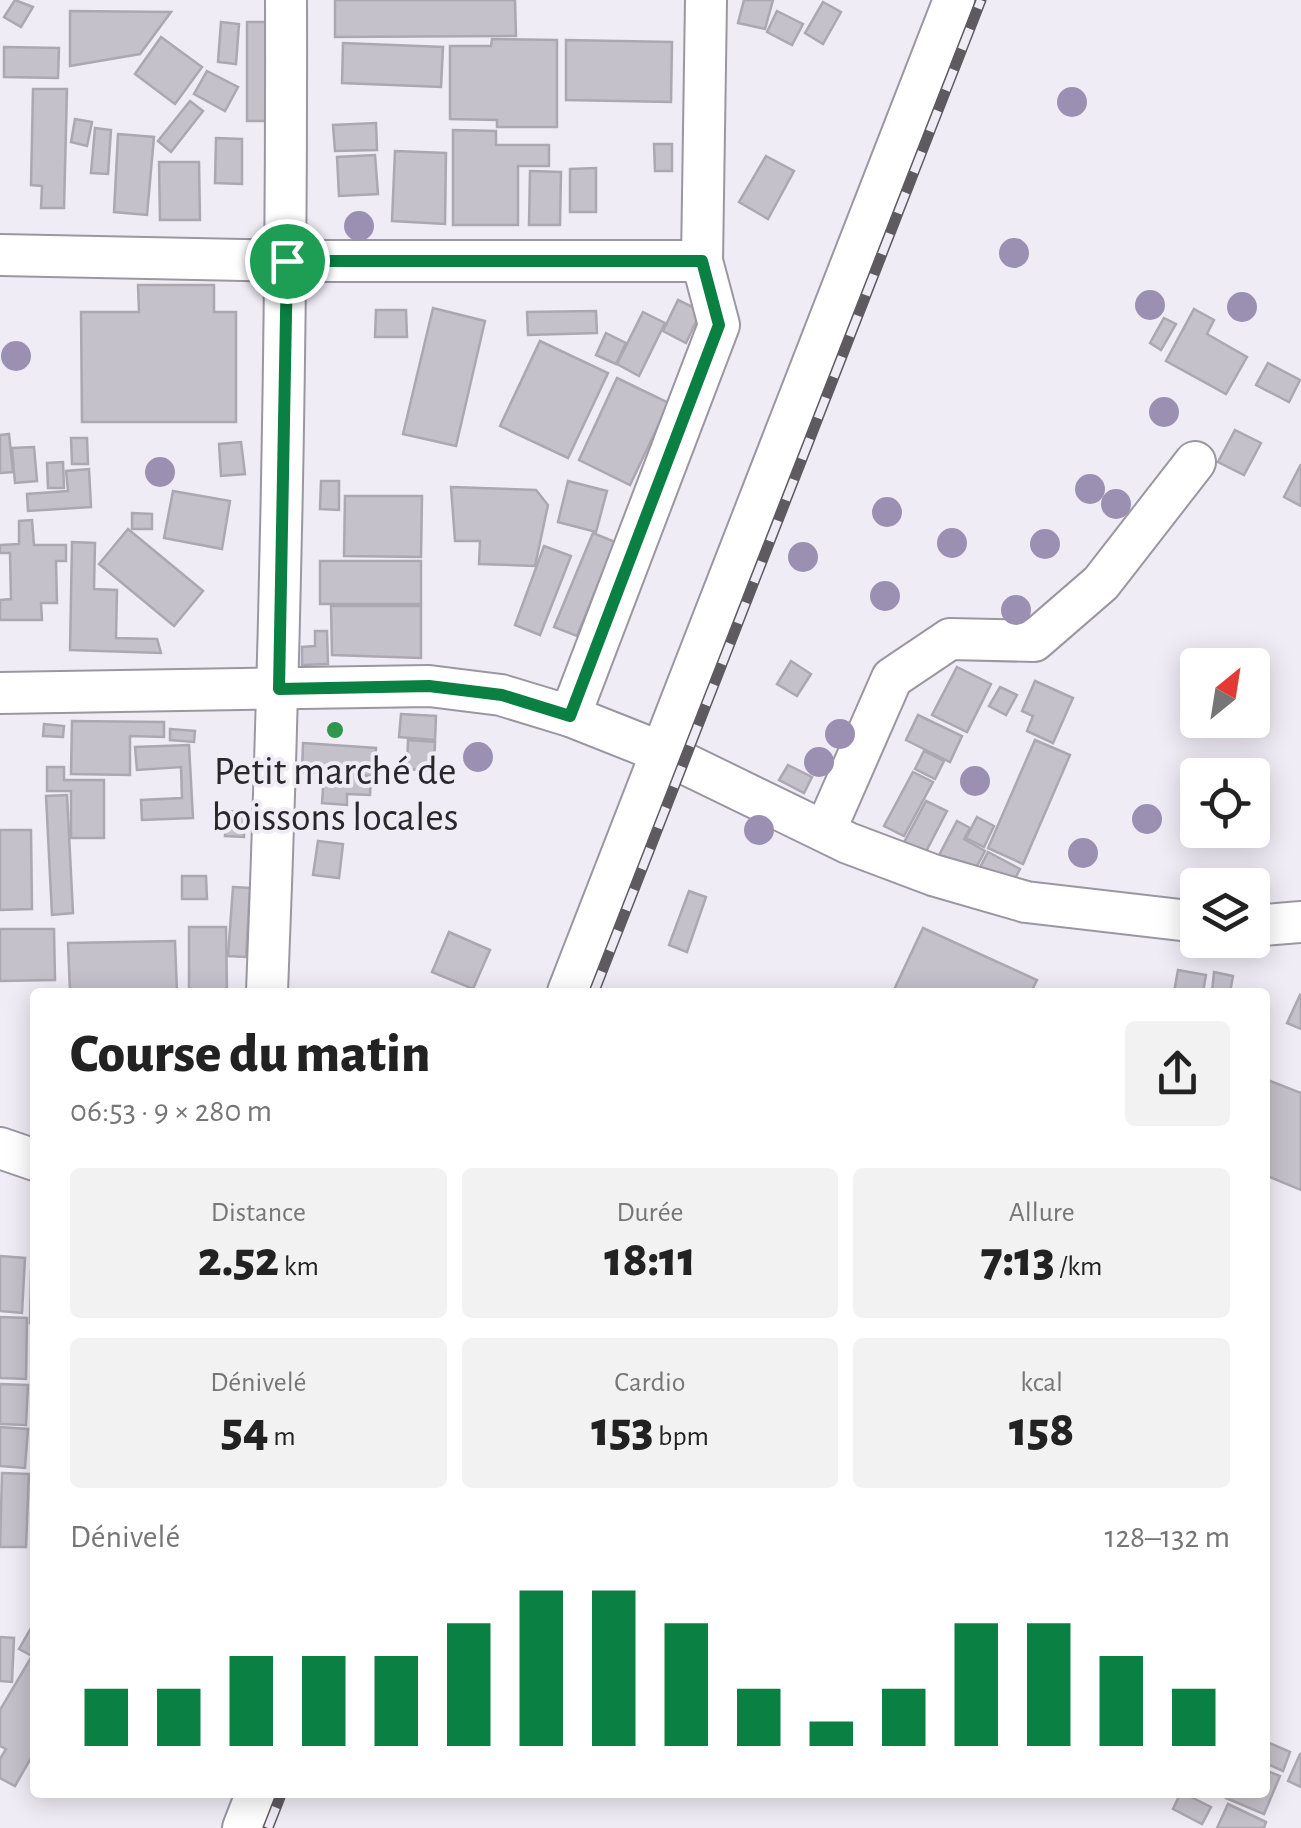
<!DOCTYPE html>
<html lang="fr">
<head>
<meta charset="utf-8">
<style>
	body { margin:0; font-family:"Alegreya Sans",sans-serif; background:#f2f2f2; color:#222; height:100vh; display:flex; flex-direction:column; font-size:38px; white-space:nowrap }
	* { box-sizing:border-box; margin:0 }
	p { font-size:32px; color:#767676 }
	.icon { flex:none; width:55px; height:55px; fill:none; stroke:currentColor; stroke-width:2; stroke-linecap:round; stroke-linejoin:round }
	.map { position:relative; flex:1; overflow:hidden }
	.drawer { position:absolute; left:30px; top:988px; width:1240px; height:810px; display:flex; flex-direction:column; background:#fff; border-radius:10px; box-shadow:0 5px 25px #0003 }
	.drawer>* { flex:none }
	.needle { width:65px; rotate:30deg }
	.controls { position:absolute; left:1180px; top:648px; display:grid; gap:20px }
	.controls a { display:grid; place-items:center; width:90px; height:90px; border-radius:10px; background:#fff; box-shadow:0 5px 25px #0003; font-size:50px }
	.pin { position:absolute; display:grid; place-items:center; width:85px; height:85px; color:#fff; margin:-42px; border:5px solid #fff; border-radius:50%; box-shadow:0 2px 10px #0007 }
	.round { display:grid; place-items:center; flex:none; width:105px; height:105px; border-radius:10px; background:#f2f2f2 }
	.headline { display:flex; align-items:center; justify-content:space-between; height:170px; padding:0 40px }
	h1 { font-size:55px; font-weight:800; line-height:75px }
	.stats { display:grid; grid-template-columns:repeat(3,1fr); gap:15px; height:170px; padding:10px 40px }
	.stats div { display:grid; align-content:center; border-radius:10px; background:#f2f2f2; text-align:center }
	.stats b { font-size:50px; font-weight:800 }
	.stats small { font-size:28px; font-weight:400 }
	.stats p { font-size:28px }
	.chart { height:280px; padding:20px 40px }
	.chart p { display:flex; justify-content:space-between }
	.chart svg { width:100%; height:180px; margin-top:10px; stroke:#0b8043; stroke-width:6 }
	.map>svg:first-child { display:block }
	.building { fill:#c4c1cb; stroke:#aba8b2; stroke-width:2.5 }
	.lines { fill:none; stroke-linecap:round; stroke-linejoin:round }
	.minor-casing { stroke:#9a97a1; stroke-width:44 }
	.minor { stroke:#fff; stroke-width:40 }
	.rail-casing { stroke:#5d5b60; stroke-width:11 }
	.rail { stroke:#efecf6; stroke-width:8; stroke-dasharray:22; stroke-linecap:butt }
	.tree { fill:#9c90b2 }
	.route-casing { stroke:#fff; stroke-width:20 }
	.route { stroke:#0b8043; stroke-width:12 }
	.poi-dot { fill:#2e964d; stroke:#efecf6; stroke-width:4 }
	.labels { text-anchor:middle; stroke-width:8; stroke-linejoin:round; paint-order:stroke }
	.poi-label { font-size:40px; fill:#28272a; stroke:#efecf6 }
</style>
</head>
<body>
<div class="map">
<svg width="1301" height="1828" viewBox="0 0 1301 1828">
	<rect width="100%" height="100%" fill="#efecf6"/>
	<g class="building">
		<path d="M15,0L33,7L21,27L4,17Z"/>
		<path d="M335,0H515L516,36L335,37Z"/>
		<path d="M744,0H773L765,29L738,23Z"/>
		<path d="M823,2L841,12L823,44L805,33Z"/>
		<path d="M70,11L171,12L140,54L70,66Z"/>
		<path d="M777,11L803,24L792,45L767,32Z"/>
		<path d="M221,22L239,24L236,64L218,62Z"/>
		<rect x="247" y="22" width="31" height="99"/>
		<path d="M161,37L202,67L175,104L135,74Z"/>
		<path d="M492,39L557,40V127H497V120L450,119V46H491Z"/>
		<path d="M566,40L672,42L671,102L566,100Z"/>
		<path d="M343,43L443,47L441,87L342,83Z"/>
		<path d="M4,47L59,48L58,78L4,77Z"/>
		<path d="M207,71L238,87L225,111L194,94Z"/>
		<path d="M33,89H67L64,208H41L42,186L31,185Z"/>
		<path d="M190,101L203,111L171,152L158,141Z"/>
		<path d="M75,119L92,122L87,146L71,142Z"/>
		<path d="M376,123L377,150L335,151L333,125Z"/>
		<path d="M95,128L111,130L108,174L91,173Z"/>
		<path d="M453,130L496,131V145H549V166H518V225H453Z"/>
		<path d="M118,134L154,137L147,215L114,212Z"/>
		<path d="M216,138L242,139V184L215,183Z"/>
		<path d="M654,144H672V171H655Z"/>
		<path d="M395,151L446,153L445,224L392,221Z"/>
		<path d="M375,155L378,194L339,196L337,157Z"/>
		<path d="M766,156L794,171L768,219L739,202Z"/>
		<path d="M159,162H199L200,220H160Z"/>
		<path d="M596,168V212H570V169Z"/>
		<path d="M530,171L561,172L560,225H529Z"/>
		<path d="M138,285H214V312H236V422H82L81,312H139Z"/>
		<path d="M678,300L701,311L686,343L663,331Z"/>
		<path d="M433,308L485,321L456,446L403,434Z"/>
		<path d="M1194,309L1214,320L1207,334L1247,357L1226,394L1166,361Z"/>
		<path d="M376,310H406L407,337H375Z"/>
		<path d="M596,311L597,333L528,335L527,312Z"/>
		<path d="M643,312L665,323L639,376L617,364Z"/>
		<path d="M1164,318L1176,324L1161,350L1150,343Z"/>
		<path d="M606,333L626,343L616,364L596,355Z"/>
		<path d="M540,341L608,373L568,458L500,426Z"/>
		<path d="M1268,363L1300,380L1289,402L1256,385Z"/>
		<path d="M617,378L669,403L630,485L579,460Z"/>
		<path d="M1235,430L1261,443L1244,475L1218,462Z"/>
		<path d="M9,434L13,472L0,473V435Z"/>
		<path d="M71,438H87L88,464H72Z"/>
		<path d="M241,442L245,474L221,476L219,444Z"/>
		<path d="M34,447L37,481L15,483L12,448Z"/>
		<path d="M63,462L64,488H48L47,463Z"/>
		<path d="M1301,464V506L1284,497Z"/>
		<path d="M89,469L91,507L28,511L27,494L68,491L66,471Z"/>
		<path d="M321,481H339V510L320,509Z"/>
		<path d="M568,481L607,491L596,532L558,522Z"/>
		<path d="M451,487L536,490L548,505L535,566L479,564L480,541H455Z"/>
		<path d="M173,491L230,501L222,549L164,538Z"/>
		<path d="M345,496H422L421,557L344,556Z"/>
		<path d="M132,513L152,514V529H132Z"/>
		<path d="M32,520L34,545H66V561H56L57,603H41L42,620H0V600L11,599L10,553H0V545L19,544V521Z"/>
		<path d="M128,529L203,591L174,626L99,564Z"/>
		<path d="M593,533L615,542L577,636L554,627Z"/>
		<path d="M72,542L95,543L94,589L117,590L116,638L157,639L161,653L70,650Z"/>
		<path d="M544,546L571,556L540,635L515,625Z"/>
		<rect x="320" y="561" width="101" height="43"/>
		<path d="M331,606H421V658L332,655Z"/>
		<path d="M315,631H327L328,664L302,665V647L315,646Z"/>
		<path d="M791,661L811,674L797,696L777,684Z"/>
		<path d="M957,667L991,684L967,732L932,715Z"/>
		<path d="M1035,681L1073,698L1053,743L1027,731L1033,716L1022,711Z"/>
		<path d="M1000,687L1017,695L1006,715L989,706Z"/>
		<path d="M401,714L436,716L435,740L399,737Z"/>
		<path d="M918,715L962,736L950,762L906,740Z"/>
		<path d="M72,721L164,722V737L130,736V775L71,774Z"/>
		<path d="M44,724L64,726L63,737L43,736Z"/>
		<path d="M170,729L195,731L194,742L170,740Z"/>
		<path d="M408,740L435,742L434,771L407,769Z"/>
		<path d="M1035,740L1070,755L1023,864L988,848Z"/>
		<path d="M303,743L376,748L374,776L302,772Z"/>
		<path d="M189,745L193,818L142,820L141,800L182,798L181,767L137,770L135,747Z"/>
		<path d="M924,751L944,761L935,779L915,769Z"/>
		<path d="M788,765L812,777L804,793L779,780Z"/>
		<path d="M47,767H64V780H104V838H71V791H47Z"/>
		<path d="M913,772L933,782L904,836L884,826Z"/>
		<path d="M324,774L371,776L370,795L347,794V805L322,803Z"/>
		<path d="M67,795L73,913L52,915L46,796Z"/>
		<path d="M926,801L947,811L920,863L899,852Z"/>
		<path d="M226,811L244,812V837L225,836Z"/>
		<path d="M977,817L994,826L984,847L966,838Z"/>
		<path d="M957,821L970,828L964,839L985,851L970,879L936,861Z"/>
		<path d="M0,830H31L32,909L0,910Z"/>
		<path d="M318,841L343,844L339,878L313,875Z"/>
		<path d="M988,852L1020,869L1007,894L975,877Z"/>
		<path d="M182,876H206L207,899H182Z"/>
		<path d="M233,887L250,888L246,957L228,956Z"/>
		<path d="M689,891L706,897L687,952L669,945Z"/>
		<path d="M189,927H226L227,992H189Z"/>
		<path d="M923,928L1037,980L1031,992H893Z"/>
		<path d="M0,929H54L55,980L0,981Z"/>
		<path d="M449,932L490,950L473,989L432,972Z"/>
		<path d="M175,941L177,992H70L68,943Z"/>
		<path d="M1178,970L1206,975L1203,992H1174Z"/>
		<path d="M1214,972L1233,976L1230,992H1212Z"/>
		<path d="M1300,995L1301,996V1029L1287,1023Z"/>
		<path d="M1268,1080L1301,1093V1190L1265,1175Z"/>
		<path d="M0,1256L25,1258L22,1313L0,1311Z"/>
		<path d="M31,1271H35V1323H30Z"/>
		<path d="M0,1317L27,1318L26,1379L0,1378Z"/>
		<path d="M0,1384L28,1385L26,1425L0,1424Z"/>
		<path d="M0,1427L28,1429L25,1468L0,1466Z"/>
		<path d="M2,1473L29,1474L26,1547H0Z"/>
		<path d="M35,1621V1751L15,1786L0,1778V1759L6,1749L0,1746V1710L32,1656L19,1649Z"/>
		<path d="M0,1637L14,1638L12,1682L0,1681Z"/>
		<path d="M1265,1741L1290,1752L1283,1771L1265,1763Z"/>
		<path d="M1300,1754H1301V1787L1288,1781Z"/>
		<path d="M1265,1770L1280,1776L1264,1814L1226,1798L1229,1792H1265Z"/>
		<path d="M1181,1792L1211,1807L1202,1824L1173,1809Z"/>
		<path d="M1228,1804L1266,1822L1264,1828H1217Z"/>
	</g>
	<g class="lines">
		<defs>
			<g id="minor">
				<path d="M0,255L287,261H702"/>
				<path d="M0,693L429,686L501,695L570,716L661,752L848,843L933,875L1026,902L1198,922"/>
				<path d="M570,716L719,325L702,261L706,0"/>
				<path d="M825,831L892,678L950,639L1034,641L1101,583L1195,462"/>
				<path d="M1252,926L1301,922"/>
				<path d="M267,992C280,662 287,331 286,0"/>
				<path d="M568,992L954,0"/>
				<path d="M0,1148L35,1160"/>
				<path d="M243,1828L257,1792"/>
			</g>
		</defs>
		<use href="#minor" class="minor-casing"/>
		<use href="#minor" class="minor"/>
		<defs>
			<g id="rail">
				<path d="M594,992L981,0"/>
				<path d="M268,1828L282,1792"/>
			</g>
		</defs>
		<use href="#rail" class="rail-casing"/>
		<use href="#rail" class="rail"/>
	</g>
	<g class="tree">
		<circle cx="1072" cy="102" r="15"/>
		<circle cx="359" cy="226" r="15"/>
		<circle cx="1014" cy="253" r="15"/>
		<circle cx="1150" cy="305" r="15"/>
		<circle cx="1242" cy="307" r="15"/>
		<circle cx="16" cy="356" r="15"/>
		<circle cx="1164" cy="412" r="15"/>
		<circle cx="160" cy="472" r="15"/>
		<circle cx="1090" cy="489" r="15"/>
		<circle cx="1116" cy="504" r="15"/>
		<circle cx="887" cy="512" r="15"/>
		<circle cx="952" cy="543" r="15"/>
		<circle cx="1045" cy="544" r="15"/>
		<circle cx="803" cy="557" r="15"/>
		<circle cx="885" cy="596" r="15"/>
		<circle cx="1016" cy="610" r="15"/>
		<circle cx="840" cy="734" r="15"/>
		<circle cx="478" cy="757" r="15"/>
		<circle cx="819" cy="762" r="15"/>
		<circle cx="975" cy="781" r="15"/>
		<circle cx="1147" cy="819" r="15"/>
		<circle cx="759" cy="830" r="15"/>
		<circle cx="1083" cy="853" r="15"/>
	</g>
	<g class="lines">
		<defs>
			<path id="route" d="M287,261H702L719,325L570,716L502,695L429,686L279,689Z"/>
		</defs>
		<use href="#route" class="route-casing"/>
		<use href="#route" class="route"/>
	</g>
	<circle class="poi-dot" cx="335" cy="730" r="10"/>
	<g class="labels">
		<g class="poi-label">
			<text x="335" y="784">Petit marché de<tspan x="335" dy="46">boissons locales</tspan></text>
		</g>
	</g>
</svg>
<div class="controls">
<a><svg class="needle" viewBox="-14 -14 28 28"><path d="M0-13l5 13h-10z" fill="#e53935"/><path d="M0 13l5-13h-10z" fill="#767676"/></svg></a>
<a><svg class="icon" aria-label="locate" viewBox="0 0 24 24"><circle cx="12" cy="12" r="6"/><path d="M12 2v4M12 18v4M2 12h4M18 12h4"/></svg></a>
<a><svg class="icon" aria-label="layers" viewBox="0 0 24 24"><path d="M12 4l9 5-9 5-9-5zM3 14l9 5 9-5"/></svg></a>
</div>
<div class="pin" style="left:287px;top:261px;background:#1e9e55"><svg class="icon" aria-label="arrive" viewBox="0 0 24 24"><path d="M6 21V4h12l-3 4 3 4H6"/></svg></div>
<section class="drawer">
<div class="headline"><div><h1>Course du matin</h1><p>06:53 · 9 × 280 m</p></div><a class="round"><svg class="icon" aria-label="share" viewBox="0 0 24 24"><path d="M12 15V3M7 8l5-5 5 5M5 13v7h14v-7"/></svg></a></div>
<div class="stats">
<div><p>Distance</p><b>2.52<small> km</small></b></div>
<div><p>Durée</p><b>18:11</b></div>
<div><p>Allure</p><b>7:13<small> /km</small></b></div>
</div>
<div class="stats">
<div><p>Dénivelé</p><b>54<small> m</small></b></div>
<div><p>Cardio</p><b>153<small> bpm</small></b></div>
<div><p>kcal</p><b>158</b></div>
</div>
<div class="chart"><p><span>Dénivelé</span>128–132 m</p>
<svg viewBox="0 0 160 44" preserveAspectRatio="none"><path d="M5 44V30M15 44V30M25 44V22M35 44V22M45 44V22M55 44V14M65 44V6M75 44V6M85 44V14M95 44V30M105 44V38M115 44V30M125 44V14M135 44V14M145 44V22M155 44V30"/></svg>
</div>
</section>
</div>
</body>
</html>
